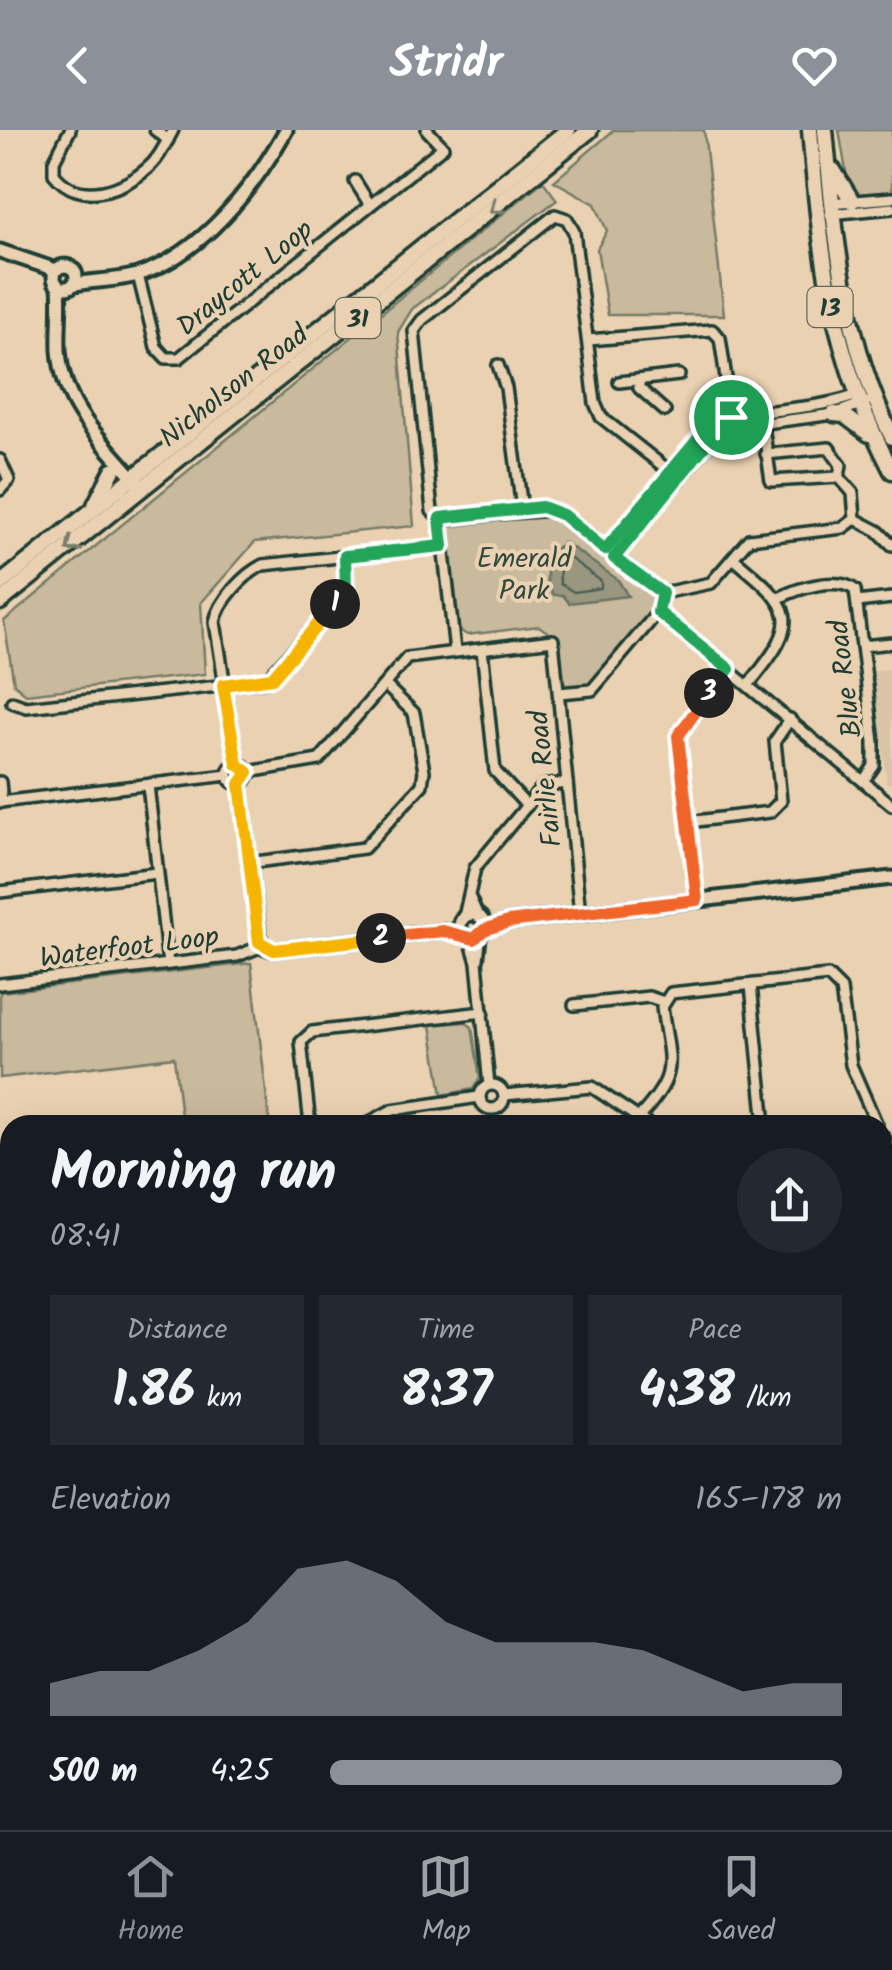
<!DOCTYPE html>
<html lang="en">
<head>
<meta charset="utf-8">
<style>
	body { margin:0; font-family:Kalam,sans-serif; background:#242831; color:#f1f3f6; height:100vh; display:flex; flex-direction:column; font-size:38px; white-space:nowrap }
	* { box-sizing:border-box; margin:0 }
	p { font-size:32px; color:#9ea1a6 }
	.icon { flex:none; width:55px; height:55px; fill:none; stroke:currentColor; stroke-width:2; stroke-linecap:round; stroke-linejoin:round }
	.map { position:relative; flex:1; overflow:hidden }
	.panel { position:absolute; left:0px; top:985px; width:892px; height:715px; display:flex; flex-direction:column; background:#171b24; border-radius:30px 30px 0 0; box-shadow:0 10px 40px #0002 }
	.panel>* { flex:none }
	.pin { position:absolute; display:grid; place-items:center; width:85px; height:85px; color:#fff; margin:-42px; border:5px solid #fff; border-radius:50%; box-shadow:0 2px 10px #0007 }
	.km { position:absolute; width:50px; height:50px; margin:-25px; border-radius:50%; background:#222; color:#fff; font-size:28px; line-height:50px; text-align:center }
	.round { display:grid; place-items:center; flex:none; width:105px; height:105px; border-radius:52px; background:#242831 }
	.summary { display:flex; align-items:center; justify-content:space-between; height:170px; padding:0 50px }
	h1 { font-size:55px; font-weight:700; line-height:75px }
	.figures { display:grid; grid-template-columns:repeat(3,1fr); gap:15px; height:170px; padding:10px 50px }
	.figures div { display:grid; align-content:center; border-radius:0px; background:#242831; text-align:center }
	.figures b { font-size:50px; font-weight:700 }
	.figures small { font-size:28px; font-weight:400 }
	.figures p { font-size:28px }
	.chart { height:280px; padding:20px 50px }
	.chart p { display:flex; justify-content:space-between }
	.chart svg { width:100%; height:180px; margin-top:10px; fill:#8c9099; opacity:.7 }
	ul { padding:0 50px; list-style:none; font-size:32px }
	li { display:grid; grid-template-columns:160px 120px 1fr; align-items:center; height:75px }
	li i { height:25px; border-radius:12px; background:#8c9099 }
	header { display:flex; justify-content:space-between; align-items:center; height:130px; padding:0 50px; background:#8c9099; color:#fff; font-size:45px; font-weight:700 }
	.menu { display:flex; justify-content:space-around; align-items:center; height:140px; border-top:2px solid #363941; background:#171b24; font-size:28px; color:#9ea1a6 }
	.menu a { display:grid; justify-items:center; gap:5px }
	.menu .current { color:#8c9099 }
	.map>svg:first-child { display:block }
	.built { fill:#d9c4a8 }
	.green { fill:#c9b99d; stroke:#747b68; stroke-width:2.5 }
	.water { fill:#999780; stroke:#687362; stroke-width:2.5 }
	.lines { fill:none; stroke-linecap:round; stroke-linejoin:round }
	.shore { stroke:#506152; stroke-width:2.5 }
	.minor-casing { stroke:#1f3d34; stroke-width:16 }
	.tertiary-casing { stroke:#1f3d34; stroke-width:19 }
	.primary-casing { stroke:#1f3d34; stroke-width:21 }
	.minor { stroke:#ead1b2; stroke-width:9 }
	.tertiary { stroke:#ead1b2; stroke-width:11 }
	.primary { stroke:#ead1b2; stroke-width:14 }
	.oneway { stroke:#7a806d }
	.split-1-casing { stroke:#fff; stroke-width:20 }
	.split-2-casing { stroke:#fff; stroke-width:20 }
	.split-3-casing { stroke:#fff; stroke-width:20 }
	.split-4-casing { stroke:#fff; stroke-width:20 }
	.split-1 { stroke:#22a559; stroke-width:12 }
	.split-2 { stroke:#f5b400; stroke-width:12 }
	.split-3 { stroke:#f0652b; stroke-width:12 }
	.split-4 { stroke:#22a559; stroke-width:12 }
	.labels { text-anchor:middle; stroke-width:8; stroke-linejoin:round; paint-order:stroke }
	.shield { fill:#ead1b2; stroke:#5c695a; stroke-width:2.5 }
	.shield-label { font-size:25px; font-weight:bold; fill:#1f3d34 }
	.street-label { font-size:28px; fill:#1f3d34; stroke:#ead1b2 }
	.park-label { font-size:28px; fill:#30493e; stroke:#ead1b2 }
</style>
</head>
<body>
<header><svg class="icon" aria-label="back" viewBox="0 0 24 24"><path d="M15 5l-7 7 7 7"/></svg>Stridr<svg class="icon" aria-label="heart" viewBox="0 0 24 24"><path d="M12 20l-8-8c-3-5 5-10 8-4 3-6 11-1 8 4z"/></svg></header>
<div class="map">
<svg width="892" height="1700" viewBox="0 0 892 1700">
	<rect width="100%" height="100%" fill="#ead1b2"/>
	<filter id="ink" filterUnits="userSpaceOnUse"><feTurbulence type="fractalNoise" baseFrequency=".01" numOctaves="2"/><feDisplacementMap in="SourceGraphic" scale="20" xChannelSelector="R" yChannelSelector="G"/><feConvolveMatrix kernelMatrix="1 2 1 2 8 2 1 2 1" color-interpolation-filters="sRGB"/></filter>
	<g filter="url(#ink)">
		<path class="built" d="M892,539V653H887L874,541Z"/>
		<g class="green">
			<path d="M614,0H704L724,185H608L597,119L607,101L595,74L554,51Z"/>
			<path d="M839,0H892V61L850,65Z"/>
			<path d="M543,51L557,70L412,179L398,202L414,396L255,412L201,473L205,544L26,564L14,554L4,491Z"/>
			<path d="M555,384L656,467V480L591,555L564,557L557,509L539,496L467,505L458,499L447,397Z"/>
			<path d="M251,833L270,995H182L174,927L0,948V862Z"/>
			<path d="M465,892L472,897L480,948L473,959L442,965L431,895Z"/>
			<path d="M892,1039V1260L882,1254V1045Z"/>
			<path d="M55,1690H202L203,1700H56Z"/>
		</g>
		<path class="water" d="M564,412L618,450L628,466L569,473L563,465H554L547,455V425Z"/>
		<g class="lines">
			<path class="shore" d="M567,426L601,451V458L574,462L560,454L559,430Z"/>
			<defs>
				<g id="minor">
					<path d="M70,0L54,31V44C79,77 126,60 152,34C161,25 167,11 173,0"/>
					<path d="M155,0L168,10"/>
					<path d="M355,51L370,75"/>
					<path d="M830,73L892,68"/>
					<path d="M830,84L892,78"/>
					<path d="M138,145L156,217L166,228H179L443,17L427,0"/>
					<path d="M588,210L712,200L720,208L732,288"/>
					<path d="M498,235L506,258L522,379"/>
					<path d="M639,251V258L665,281"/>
					<path d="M619,252L679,245"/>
					<path d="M766,324L829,318L841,335L839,347"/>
					<path d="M0,330L9,350L0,360"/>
					<path d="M440,388L432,381L414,201L422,190L555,85L567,89L574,102L595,273L601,287L678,348"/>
					<path d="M440,388L554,380L663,463L658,482L592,560L559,563"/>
					<path d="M440,388L455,521"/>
					<path d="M855,389L878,401L892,415"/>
					<path d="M605,420L709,295C758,276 811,283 860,264"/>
					<path d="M614,427L721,299L834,284L866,272"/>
					<path d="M733,428C795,479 803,489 749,554"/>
					<path d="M663,463L711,453L749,409L843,398L855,389L853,363L839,347L771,351L761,283"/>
					<path d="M779,468C798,458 837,446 855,460L874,612V636L864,650"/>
					<path d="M857,472L892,468"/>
					<path d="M658,482L892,675"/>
					<path d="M862,516L892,513"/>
					<path d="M482,519L495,641L527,676"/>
					<path d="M12,572L26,577L265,551L343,465L347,450L345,426"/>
					<path d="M237,634L215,492C219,471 244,444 263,435L443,416"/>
					<circle cx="238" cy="644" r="10"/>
					<path d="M248,642L319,630L407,528L553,510L580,784"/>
					<path d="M0,652L2,672"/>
					<path d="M148,655L168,834"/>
					<path d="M0,672L228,645"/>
					<path d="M688,692L770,682L781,671L775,611L790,589"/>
					<path d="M248,733L364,718L422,655L424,641L414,583L385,555"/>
					<path d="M0,762L157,743"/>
					<path d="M470,768L478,786"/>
					<path d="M697,770L678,606L729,539"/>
					<path d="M464,787L475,738L543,656L567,653"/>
					<path d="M470,809L477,832L489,955"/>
					<path d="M478,829L481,804"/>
					<path d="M0,854L237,826L262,816L240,653"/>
					<path d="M751,855L765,995"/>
					<path d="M574,875L649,867L664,872"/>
					<circle cx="492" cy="967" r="12"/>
					<path d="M504,965L592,957L649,995"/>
					<path d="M640,986C681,942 669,933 662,877L671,863L828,846L841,859L851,935L877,995"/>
					<path d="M310,995L301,912L312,902L483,882"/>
					<path d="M364,995L392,980L479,967"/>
					<path d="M882,1005L892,1020"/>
					<path d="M882,1474H892"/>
					<path d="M882,1496H892"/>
					<path d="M882,1598L892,1609"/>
					<path d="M391,1690L393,1700"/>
					<path d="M477,1690L478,1700"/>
					<path d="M564,1690L565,1700"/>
					<path d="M840,1690L846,1700"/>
					<path d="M867,1700L892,1687"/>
				</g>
				<g id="tertiary">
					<path d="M0,121L56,140"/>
					<circle cx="65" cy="147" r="11"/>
					<path d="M75,154C95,150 117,151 137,145C202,125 254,57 286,0"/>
					<path d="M59,157C61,178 58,199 59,220C63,279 102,310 137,352"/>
					<circle cx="472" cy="796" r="12"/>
					<path d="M483,800L508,792L892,748"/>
					<path d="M262,816L274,820L443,801L462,804"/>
					<path d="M882,1299L892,1285"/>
					<path d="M648,1690L649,1700"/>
					<path d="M658,1690L659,1700"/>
				</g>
				<g id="primary">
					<path d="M810,0C821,128 831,226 892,341"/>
					<path d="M825,0C835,108 844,209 892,307"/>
					<path d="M833,40L852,71"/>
					<path d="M834,284L844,285L869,304"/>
					<path d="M95,375L113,340"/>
					<path d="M0,454L568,0"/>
					<path d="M0,472L590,0"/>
				</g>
			</defs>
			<use href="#minor" class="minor-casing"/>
			<use href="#tertiary" class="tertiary-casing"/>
			<use href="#primary" class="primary-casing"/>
			<use href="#minor" class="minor"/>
			<use href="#tertiary" class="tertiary"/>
			<use href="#primary" class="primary"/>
		</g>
		<defs><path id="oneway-chevron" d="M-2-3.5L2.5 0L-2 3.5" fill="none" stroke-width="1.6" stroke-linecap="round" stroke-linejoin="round" transform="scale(2.5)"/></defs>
		<g class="oneway">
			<use href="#oneway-chevron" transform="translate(496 78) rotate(142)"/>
			<use href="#oneway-chevron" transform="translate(72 416) rotate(141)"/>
		</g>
	</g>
	<g class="lines" filter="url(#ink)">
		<defs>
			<path id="split-1" d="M335,474L346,458L345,426L443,416L440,388L542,377L563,385L605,420L709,296L731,287"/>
			<path id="split-2" d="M335,474L272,548L223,555L237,634L248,642L240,654L259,812L274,820L381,808"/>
			<path id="split-3" d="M381,808L443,801L474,809L484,800L508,792L697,770L678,606L709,563"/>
			<path id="split-4" d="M709,563L729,539L658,482L662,463L614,428L710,309L734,294L731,287"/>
		</defs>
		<use href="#split-1" class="split-1-casing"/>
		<use href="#split-2" class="split-2-casing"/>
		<use href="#split-3" class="split-3-casing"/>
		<use href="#split-4" class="split-4-casing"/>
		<use href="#split-1" class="split-1"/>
		<use href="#split-2" class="split-2"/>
		<use href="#split-3" class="split-3"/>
		<use href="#split-4" class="split-4"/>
	</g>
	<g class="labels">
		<g class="shield">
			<rect x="807.5" y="157" width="45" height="40" rx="8"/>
			<rect x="335.5" y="168" width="45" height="40" rx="8"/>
		</g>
		<g class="shield-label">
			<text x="830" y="186">13</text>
			<text x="358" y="197">31</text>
		</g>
		<g class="street-label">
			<text transform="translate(244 147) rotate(-39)" y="10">Draycott Loop</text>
			<text transform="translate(233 255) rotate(-38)" y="10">Nicholson Road</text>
			<text transform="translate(844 549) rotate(-97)" y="10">Blue Road</text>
			<text transform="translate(544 649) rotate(-96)" y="10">Fairlie Road</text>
			<text transform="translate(129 816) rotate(-7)" y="10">Waterfoot Loop</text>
		</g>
		<g class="park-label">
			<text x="524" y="437">Emerald<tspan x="524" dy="32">Park</tspan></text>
		</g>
	</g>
</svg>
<div class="pin" style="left:731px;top:287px;background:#1e9e55"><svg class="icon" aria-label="arrive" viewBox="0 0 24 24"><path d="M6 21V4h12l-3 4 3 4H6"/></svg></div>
<b class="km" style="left:335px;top:474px">1</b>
<b class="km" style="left:381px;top:808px">2</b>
<b class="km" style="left:709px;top:563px">3</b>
<section class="panel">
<div class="summary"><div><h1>Morning run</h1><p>08:41</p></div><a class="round"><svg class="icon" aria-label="share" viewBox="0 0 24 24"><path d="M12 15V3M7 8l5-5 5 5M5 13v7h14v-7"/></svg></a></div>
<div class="figures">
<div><p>Distance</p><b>1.86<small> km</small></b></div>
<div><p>Time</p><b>8:37</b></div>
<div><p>Pace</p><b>4:38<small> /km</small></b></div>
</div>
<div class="chart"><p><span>Elevation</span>165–178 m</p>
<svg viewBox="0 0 160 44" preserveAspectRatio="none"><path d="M0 44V36L10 33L20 33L30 28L40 21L50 8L60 6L70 11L80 21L90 26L100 26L110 26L120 28L130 33L140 38L150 36L160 36V44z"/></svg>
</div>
<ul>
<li><b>500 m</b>4:25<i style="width:100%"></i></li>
</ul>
</section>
</div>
<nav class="menu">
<a class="current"><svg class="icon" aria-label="home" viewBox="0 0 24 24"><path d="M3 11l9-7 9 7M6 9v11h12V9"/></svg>Home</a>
<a><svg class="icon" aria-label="map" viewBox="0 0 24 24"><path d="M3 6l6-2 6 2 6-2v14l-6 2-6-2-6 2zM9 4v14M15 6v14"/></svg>Map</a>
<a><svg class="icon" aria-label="saved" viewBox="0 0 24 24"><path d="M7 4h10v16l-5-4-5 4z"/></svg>Saved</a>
</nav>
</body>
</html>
